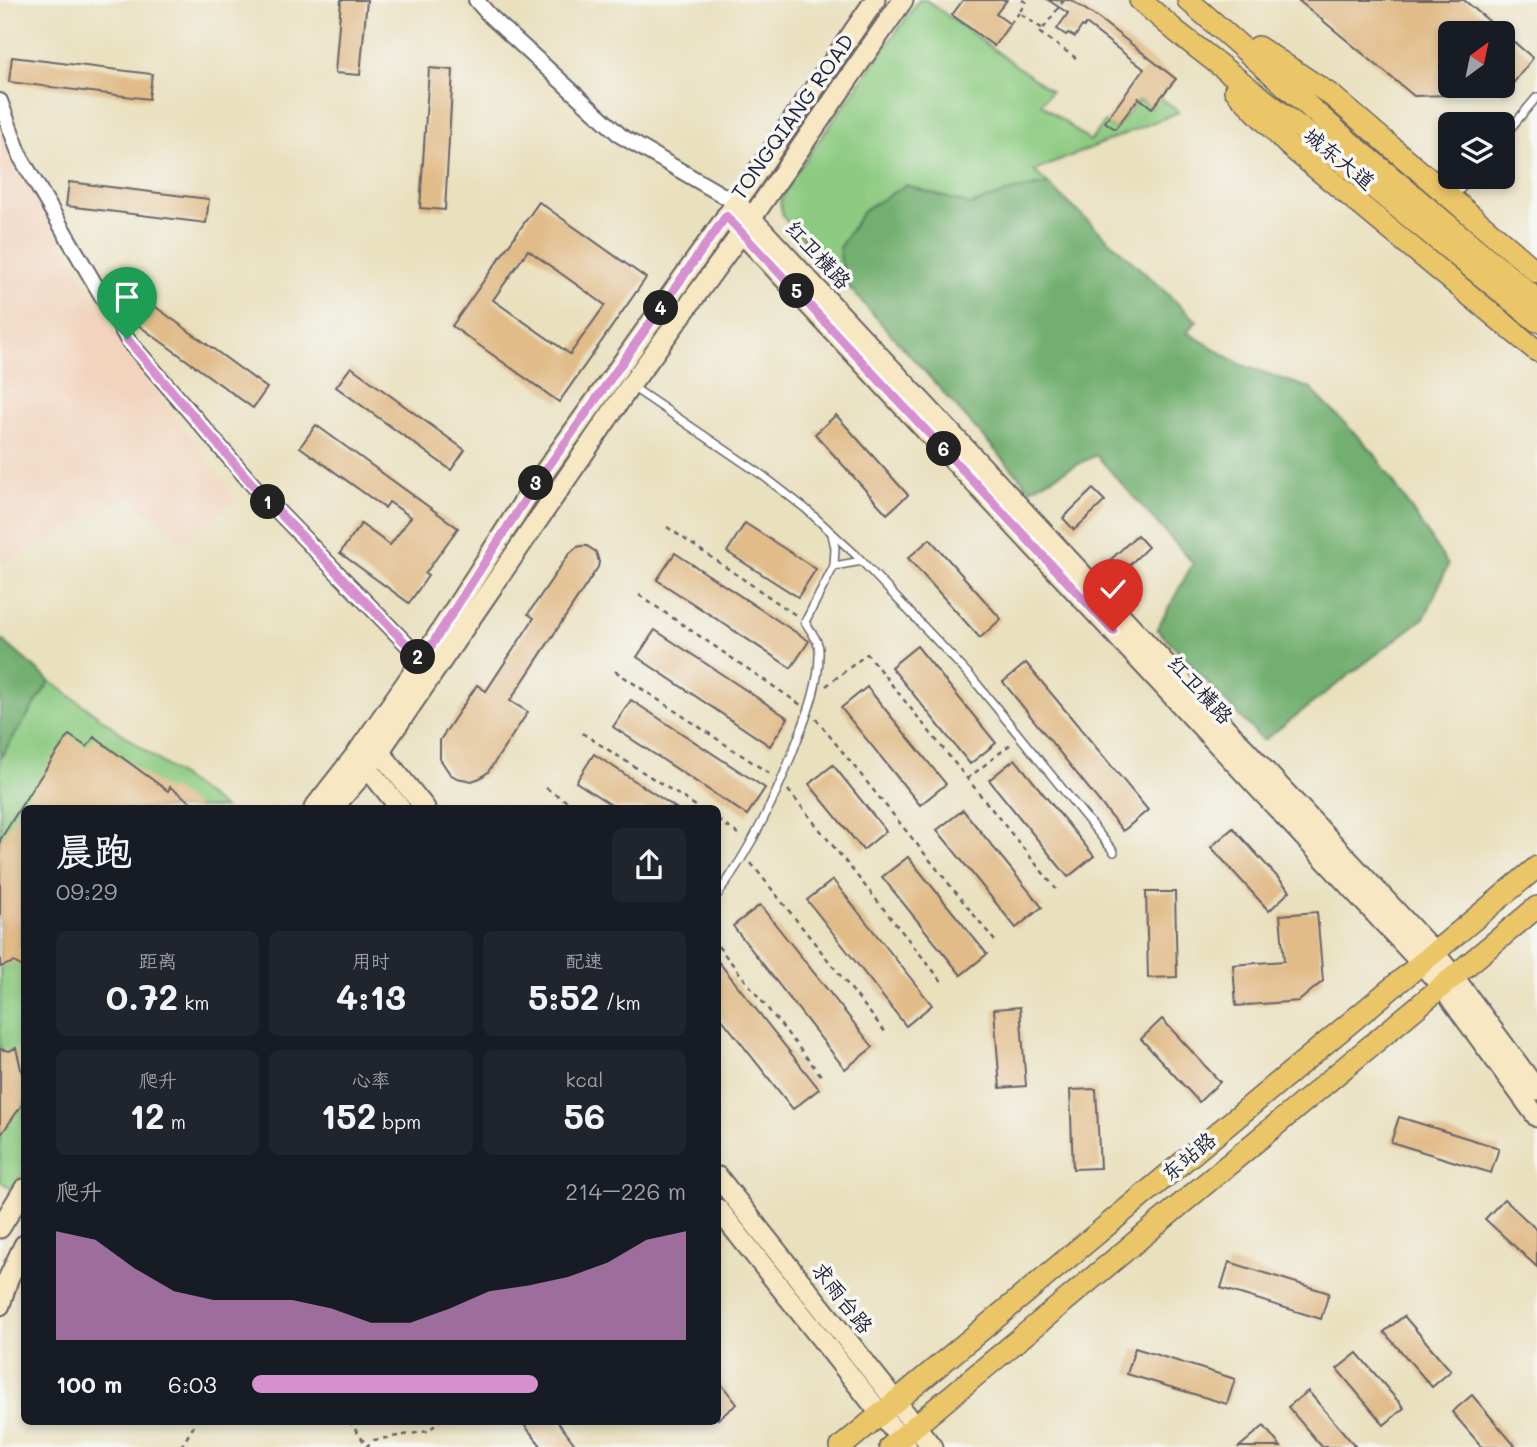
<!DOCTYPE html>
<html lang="zh">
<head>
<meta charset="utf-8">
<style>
	body { margin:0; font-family:Mali,"LXGW WenKai TC",sans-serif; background:#20242c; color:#f1f3f6; height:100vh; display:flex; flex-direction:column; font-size:26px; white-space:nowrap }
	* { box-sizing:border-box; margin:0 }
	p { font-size:23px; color:#9ea1a6 }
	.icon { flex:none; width:38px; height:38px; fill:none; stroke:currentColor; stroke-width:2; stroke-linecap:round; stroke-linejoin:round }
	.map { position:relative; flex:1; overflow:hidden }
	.panel { position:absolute; left:21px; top:805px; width:700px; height:620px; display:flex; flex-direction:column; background:#171b24; border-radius:10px; box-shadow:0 4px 10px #0003 }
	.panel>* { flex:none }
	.needle { width:46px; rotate:33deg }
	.fabs { position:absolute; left:1438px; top:21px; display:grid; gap:14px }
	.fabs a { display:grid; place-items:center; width:77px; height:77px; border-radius:10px; background:#171b24; box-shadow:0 4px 10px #0003; font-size:35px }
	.pin { position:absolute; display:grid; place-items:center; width:60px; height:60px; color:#fff; margin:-72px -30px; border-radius:50% 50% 50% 0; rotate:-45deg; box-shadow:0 0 7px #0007 }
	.pin .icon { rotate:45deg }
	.km { position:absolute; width:35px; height:35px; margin:-18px; border-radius:50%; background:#222; color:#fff; font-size:19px; line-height:35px; text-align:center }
	.round { display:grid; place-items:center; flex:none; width:74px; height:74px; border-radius:10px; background:#20242c }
	.head { display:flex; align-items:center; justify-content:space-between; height:119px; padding:0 35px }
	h1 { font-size:38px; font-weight:800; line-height:52px }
	.stats { display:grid; grid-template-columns:repeat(3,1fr); gap:10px; height:119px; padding:7px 35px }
	.stats div { display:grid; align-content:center; border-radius:10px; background:#20242c; text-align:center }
	.stats b { font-size:35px; font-weight:800 }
	.stats small { font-size:19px; font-weight:400 }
	.stats p { font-size:19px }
	.chart { height:196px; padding:14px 35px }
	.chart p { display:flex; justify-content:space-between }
	.chart svg { width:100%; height:126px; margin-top:7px; fill:#d690ce; opacity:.7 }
	ul { padding:0 35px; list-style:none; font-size:23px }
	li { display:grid; grid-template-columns:112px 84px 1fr; align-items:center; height:52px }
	li i { height:18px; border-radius:9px; background:#d690ce }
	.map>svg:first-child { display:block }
	.built { fill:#f2d4be }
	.green { fill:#8dcb81; stroke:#58765e; stroke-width:2 }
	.forest { fill:#72af6f; stroke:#4a6855; stroke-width:2 }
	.building { fill:#e1bb88; fill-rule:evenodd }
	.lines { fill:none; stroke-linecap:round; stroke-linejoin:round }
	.lane-casing { stroke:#686469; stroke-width:10 }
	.street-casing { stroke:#686469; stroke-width:18 }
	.secondary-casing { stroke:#686469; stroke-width:23 }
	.primary-casing { stroke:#686469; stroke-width:24 }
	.path { stroke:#686469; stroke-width:2.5; stroke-dasharray:5 5; stroke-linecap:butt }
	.lane { stroke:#fff; stroke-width:7 }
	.street { stroke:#fff; stroke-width:14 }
	.secondary { stroke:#f7e8c3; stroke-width:19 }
	.primary { stroke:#ebc669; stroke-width:21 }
	.route-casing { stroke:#fff; stroke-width:14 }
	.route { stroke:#d690ce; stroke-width:9 }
	.labels { text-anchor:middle; stroke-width:7; stroke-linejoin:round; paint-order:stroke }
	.street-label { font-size:21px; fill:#22223b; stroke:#f6f6f2 }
</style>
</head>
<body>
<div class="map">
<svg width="1537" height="1447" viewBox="0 0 1537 1447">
	<rect width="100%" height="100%" fill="#f6f6f2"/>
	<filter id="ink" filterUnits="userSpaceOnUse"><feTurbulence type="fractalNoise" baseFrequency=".0143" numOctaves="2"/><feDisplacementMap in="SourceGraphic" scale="14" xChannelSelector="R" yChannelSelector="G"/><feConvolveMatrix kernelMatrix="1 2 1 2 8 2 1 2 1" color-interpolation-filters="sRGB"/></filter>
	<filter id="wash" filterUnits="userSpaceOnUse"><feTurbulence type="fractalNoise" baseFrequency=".00686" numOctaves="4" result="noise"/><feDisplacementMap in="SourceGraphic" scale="28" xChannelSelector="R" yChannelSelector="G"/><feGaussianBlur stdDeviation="1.57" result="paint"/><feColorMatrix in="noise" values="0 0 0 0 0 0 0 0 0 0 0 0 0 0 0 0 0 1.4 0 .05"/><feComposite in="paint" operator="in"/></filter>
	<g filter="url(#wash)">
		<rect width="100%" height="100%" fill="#e9e0be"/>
		<path class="built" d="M0,117L13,154L120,342L236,499L181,542L128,495L0,565Z"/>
		<g class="green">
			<path d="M919,0H926L1051,91L1041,104L1090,141L1105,122L1115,129L1135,103L1141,100L1152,108L1160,97L1179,112L1034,171L1048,184L1015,190L970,205L906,185L864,210L839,248L845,283L783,217L780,202L791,180Z"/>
			<path d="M50,681L224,808H24V1173L12,1189L0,1181V758Z"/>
		</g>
		<g class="forest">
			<path d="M1048,184L1197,321L1187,332L1242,365L1310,388L1374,453L1448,565L1425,617L1263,741L1157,629L1193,563L1096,455L1030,489L845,283L839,248L864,210L906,185L970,205L1015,190Z"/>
			<path d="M0,638L50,681L0,758Z"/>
		</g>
		<g id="blocks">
			<g class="building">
				<path d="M341,0H367L360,75L335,73Z"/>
				<path d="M963,0H1007L996,14L1010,24L994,46L952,15Z"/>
				<path d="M1048,0H1071L1098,18L1176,79L1152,108L1139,98L1115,129L1105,122L1144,69L1086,24L1084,27L1082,26L1075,37L1068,33L1066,35L1057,29L1068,13Z"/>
				<path d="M1298,0H1464L1533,58L1503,96V33H1451V95L1414,96Z"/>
				<path d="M12,57L152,74L149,99L9,82Z"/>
				<path d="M429,68L453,70L445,210L420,208Z"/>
				<path d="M69,182L209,199L206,223L66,206Z"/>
				<path d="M539,202L646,278L559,402L452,326ZM528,250L605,305L570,354L493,300Z"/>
				<path d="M153,305L267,388L253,408L138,325Z"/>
				<path d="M351,367L465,450L451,470L336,387Z"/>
				<path d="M836,415L908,495L887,514L815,434Z"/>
				<path d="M316,425L458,528L425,574L428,576L409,603L340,553L361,524L390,545L411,517L389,502L385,508L300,447Z"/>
				<path d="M1093,489L1105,501L1074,530L1063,518Z"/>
				<path d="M745,523L816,569L798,597L727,552Z"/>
				<path d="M1137,535L1148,547L1118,576L1106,564Z"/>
				<path d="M930,539L1001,619L980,638L908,558Z"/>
				<path d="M582,546H587L596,552L599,562L598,567L510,701L528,712L488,772L480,778L472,781L457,778L450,774L440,759V740L477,685L486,691L534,618L528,614L569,554L577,547Z"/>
				<path d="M675,553L809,641L791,668L657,580Z"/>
				<path d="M655,630L788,718L770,746L637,657Z"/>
				<path d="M917,646L996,743L970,764L891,667Z"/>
				<path d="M1026,663L1148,810L1123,831L1003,682Z"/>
				<path d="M867,687L946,784L920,805L841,708Z"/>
				<path d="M631,700L765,788L747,815L613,727Z"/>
				<path d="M69,735L87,747L94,737L168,791L170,787L199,808H24V968L14,962L0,967V840L28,795Z"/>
				<path d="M594,754L676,808H616L576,782Z"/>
				<path d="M1015,759L1094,856L1068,877L989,780Z"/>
				<path d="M833,765L886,831L863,850L809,784Z"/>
				<path d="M963,810L1042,907L1016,928L937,830Z"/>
				<path d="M1233,828L1290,891L1269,911L1211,847Z"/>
				<path d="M908,857L987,954L961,975L882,877Z"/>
				<path d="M833,880L932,1005L906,1026L807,900Z"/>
				<path d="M1146,892H1175L1177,977L1148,978Z"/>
				<path d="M760,905L873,1047L845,1069L733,926Z"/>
				<path d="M1317,912L1323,981L1299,1001L1236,1006L1233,965L1284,961L1280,915Z"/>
				<path d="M718,961L819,1089L793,1109L718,1014Z"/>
				<path d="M1020,1007L1026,1086L1000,1088L994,1009Z"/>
				<path d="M1162,1019L1220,1082L1199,1102L1141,1039Z"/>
				<path d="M16,1048L24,1081V1102L0,1136V1049L9,1051Z"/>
				<path d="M1096,1089L1100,1168L1073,1169L1070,1090Z"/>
				<path d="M1399,1117L1499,1148L1491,1173L1391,1142Z"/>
				<path d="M1504,1199L1537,1230V1267L1485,1219Z"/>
				<path d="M1229,1262L1329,1293L1321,1319L1221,1288Z"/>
				<path d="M1404,1316L1451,1371L1432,1387L1384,1332Z"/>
				<path d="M1135,1348L1235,1379L1227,1404L1127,1374Z"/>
				<path d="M1357,1353L1404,1408L1384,1425L1337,1369Z"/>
				<path d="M718,1380L737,1404L718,1419Z"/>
				<path d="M1308,1391L1356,1447H1322L1288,1407Z"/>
				<path d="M1472,1395L1516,1447H1482L1452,1412Z"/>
				<path d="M521,1421H557L577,1447H542Z"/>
				<path d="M1264,1426L1281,1447H1239Z"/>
			</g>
		</g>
	</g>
	<g filter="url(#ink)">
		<use href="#blocks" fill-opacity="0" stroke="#686469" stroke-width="2"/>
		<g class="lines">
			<defs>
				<g id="lane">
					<path d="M1503,137L1537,97"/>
					<path d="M1453,198L1471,177"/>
					<path d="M631,386L762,475L806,509L856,555L973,679L1114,852"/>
					<path d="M834,566L862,561"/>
					<path d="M718,894C754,844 777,795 798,738C809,711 820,680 819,650C819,641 810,630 805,622L834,566L835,548L832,534"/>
				</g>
				<g id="street">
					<path d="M476,0L491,17L621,136L736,203"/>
					<path d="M0,101L21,158L127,339L259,492L422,660"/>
				</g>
				<g id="secondary">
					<path d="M736,203L751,218L1434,952L1454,977L1537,1090"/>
					<path d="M726,216L1421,963L1442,987L1537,1117"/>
					<path d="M371,741L425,808"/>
					<path d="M361,760L400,808"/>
					<path d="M314,808L357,753L422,660L526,498L736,203L875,0"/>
					<path d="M333,808L368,768L630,386L742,232L903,0"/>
					<path d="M718,1177L932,1447"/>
					<path d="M718,1209L907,1447"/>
					<path d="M0,1228L24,1189"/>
					<path d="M0,1305L8,1279L24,1245"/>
				</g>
				<g id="primary">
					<path d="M1140,0L1177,32L1303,130L1537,321"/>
					<path d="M1188,0L1347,140L1537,300"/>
					<path d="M1258,47L1331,95L1537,272"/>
					<path d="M1235,90L1288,145L1537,351"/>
					<path d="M841,1447L1537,867"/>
					<path d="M890,1447L1537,907"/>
				</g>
			</defs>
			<use href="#lane" class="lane-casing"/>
			<use href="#street" class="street-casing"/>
			<use href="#secondary" class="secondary-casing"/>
			<use href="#primary" class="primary-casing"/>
			<g class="path">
				<path d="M1022,0L1026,2L1019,13L1043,29"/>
				<path d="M1064,0L1040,33L1076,58"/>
				<path d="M1010,24L1019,13"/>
				<path d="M667,527L797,616"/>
				<path d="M639,595L801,705"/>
				<path d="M615,671L773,776"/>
				<path d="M826,686L867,654L1056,889"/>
				<path d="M816,719L995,941"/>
				<path d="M582,733L699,808"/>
				<path d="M967,779L1011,744"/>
				<path d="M546,788L577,808"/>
				<path d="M788,790L944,984"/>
				<path d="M718,820L741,836"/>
				<path d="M751,863L886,1033"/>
				<path d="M718,946L823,1078"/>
				<path d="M349,1421L368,1447"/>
				<path d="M181,1447L197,1421"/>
				<path d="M366,1447L374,1440L428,1431L440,1421"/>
			</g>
			<use href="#lane" class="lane"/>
			<use href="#street" class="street"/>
			<use href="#secondary" class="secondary"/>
			<use href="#primary" class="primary"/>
		</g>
	</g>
	<g class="lines" filter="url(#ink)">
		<defs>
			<path id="route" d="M127,339L259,492L422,660L526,498L726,216L1113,631"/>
		</defs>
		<use href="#route" class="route-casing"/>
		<use href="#route" class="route"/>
	</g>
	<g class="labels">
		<g class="street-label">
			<text transform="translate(793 117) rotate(-55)" y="7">TONGQIANG ROAD</text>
			<text transform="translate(1339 159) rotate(39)" y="7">城东大道</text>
			<text transform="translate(818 255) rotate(47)" y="7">红卫横路</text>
			<text transform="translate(1200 690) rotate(47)" y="7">红卫横路</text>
			<text transform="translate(1189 1157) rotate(-40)" y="7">东站路</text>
			<text transform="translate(842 1298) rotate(52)" y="7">求雨台路</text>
		</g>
	</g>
</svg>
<div class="fabs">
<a><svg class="needle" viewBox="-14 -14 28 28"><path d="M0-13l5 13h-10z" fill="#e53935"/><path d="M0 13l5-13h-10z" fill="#9ea1a6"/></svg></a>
<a><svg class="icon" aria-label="layers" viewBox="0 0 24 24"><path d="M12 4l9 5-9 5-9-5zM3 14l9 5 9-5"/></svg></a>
</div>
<div class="pin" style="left:127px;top:339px;background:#1e9e55"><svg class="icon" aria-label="arrive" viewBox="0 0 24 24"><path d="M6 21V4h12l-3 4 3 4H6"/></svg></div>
<div class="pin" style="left:1113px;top:631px;background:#d93025"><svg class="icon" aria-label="check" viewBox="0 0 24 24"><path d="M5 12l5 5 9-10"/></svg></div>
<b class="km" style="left:268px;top:502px">1</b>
<b class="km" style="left:418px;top:657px">2</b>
<b class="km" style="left:536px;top:483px">3</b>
<b class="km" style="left:661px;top:308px">4</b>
<b class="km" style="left:797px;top:291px">5</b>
<b class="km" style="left:944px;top:449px">6</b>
<section class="panel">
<div class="head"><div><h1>晨跑</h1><p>09:29</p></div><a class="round"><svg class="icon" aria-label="share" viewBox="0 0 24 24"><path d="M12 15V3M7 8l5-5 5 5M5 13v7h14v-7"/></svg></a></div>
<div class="stats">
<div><p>距离</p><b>0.72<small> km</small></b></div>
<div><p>用时</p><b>4:13</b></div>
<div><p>配速</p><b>5:52<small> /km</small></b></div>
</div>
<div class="stats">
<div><p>爬升</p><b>12<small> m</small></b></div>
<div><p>心率</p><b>152<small> bpm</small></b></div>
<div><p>kcal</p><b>56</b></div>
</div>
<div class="chart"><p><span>爬升</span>214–226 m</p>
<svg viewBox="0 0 160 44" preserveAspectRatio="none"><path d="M0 44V6L10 9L20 19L30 27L40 30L50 30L60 30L70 33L80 38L90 38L100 33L110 27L120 25L130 22L140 17L150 9L160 6V44z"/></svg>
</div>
<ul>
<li><b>100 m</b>6:03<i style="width:66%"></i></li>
</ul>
</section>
</div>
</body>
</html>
